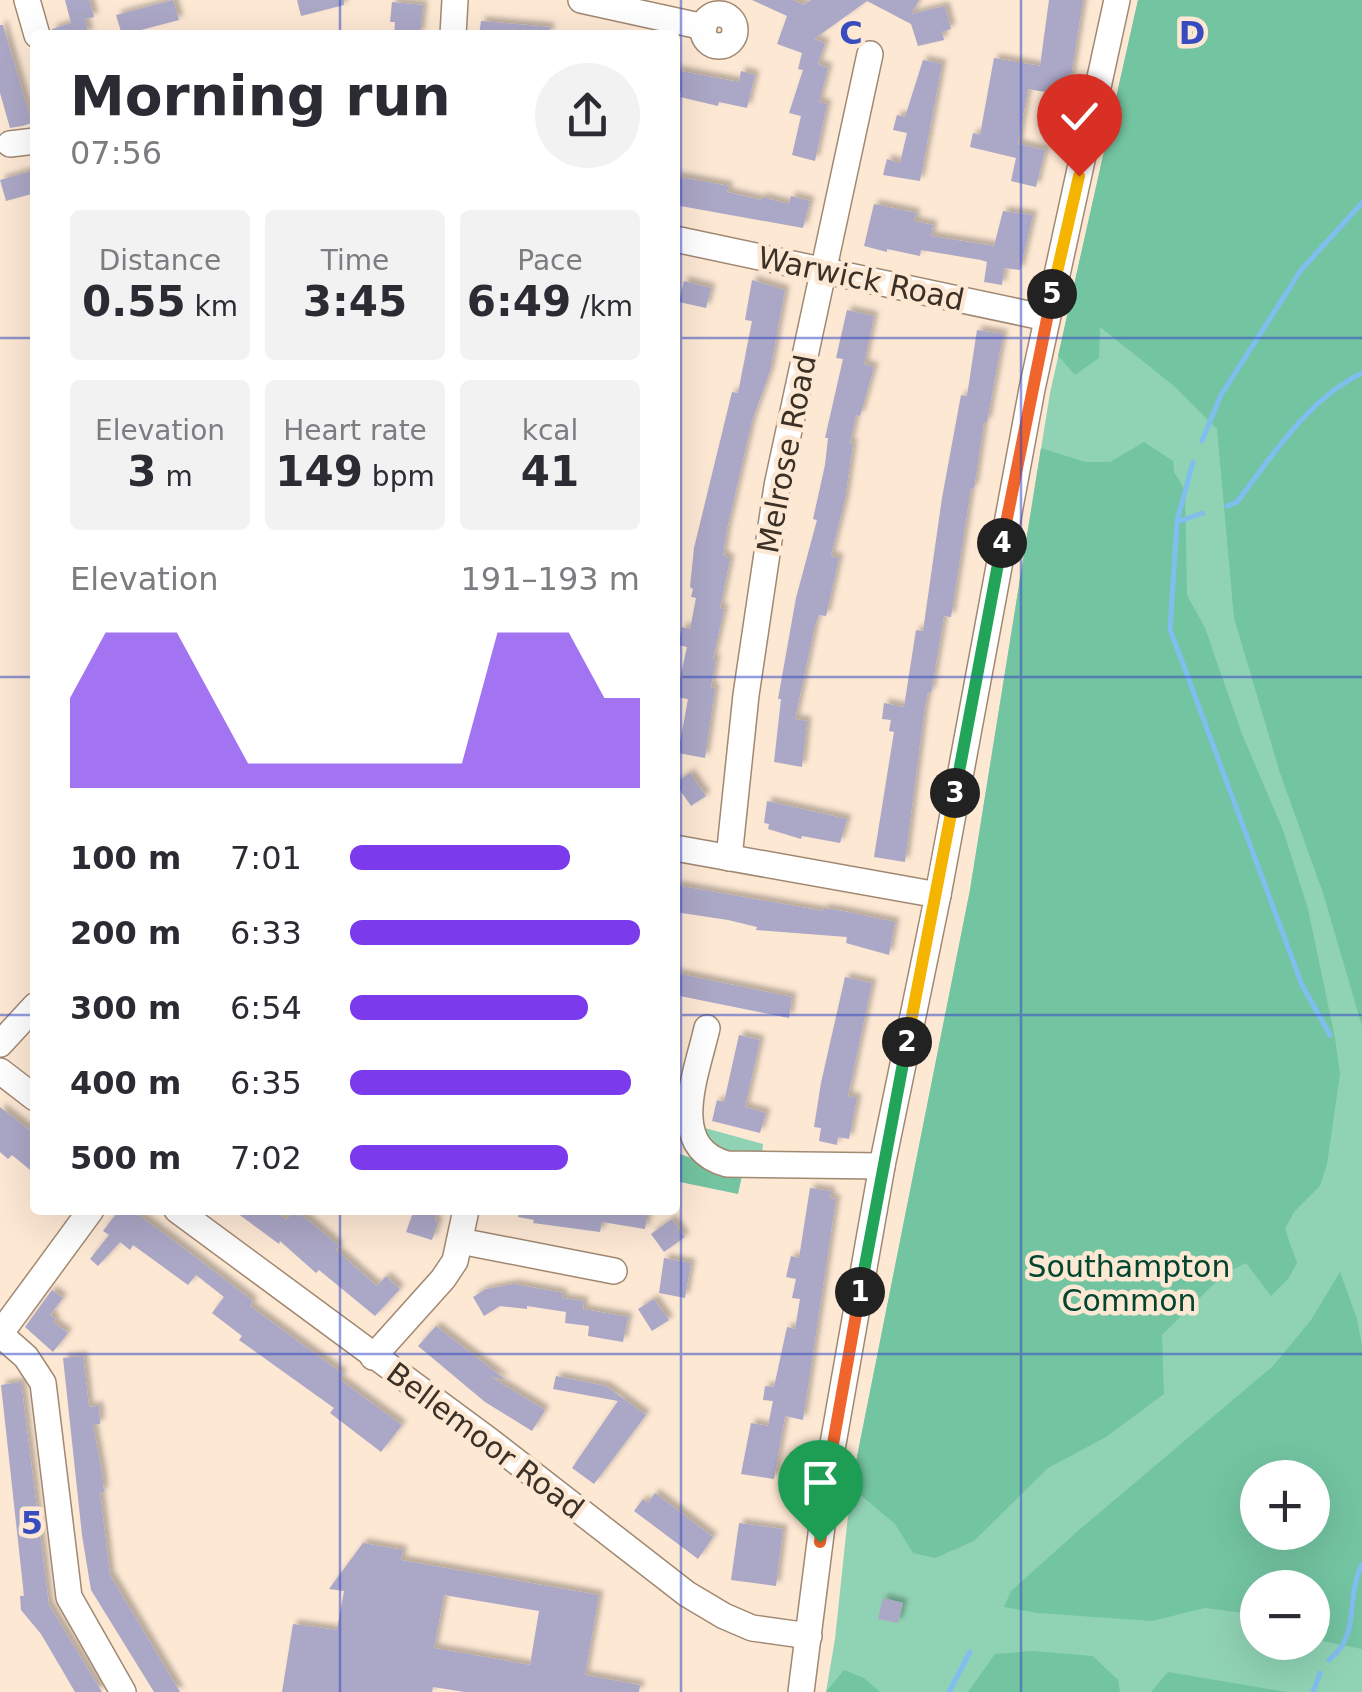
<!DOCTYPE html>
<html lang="en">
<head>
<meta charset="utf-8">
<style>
	body { margin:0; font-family:"DejaVu Sans",sans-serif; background:#f2f2f3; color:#2b2b33; height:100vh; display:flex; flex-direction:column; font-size:38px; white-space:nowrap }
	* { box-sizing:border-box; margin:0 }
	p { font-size:32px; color:#7c7c81 }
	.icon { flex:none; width:55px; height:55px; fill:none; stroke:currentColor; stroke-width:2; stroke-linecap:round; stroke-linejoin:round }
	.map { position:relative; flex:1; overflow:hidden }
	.side { position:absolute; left:30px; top:30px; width:650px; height:1185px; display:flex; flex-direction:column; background:#fff; border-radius:10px; box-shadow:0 10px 40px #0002 }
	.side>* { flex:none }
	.tools { position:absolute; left:1240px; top:1460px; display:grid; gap:20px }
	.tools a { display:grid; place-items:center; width:90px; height:90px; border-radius:50%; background:#fff; box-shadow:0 10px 40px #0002; font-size:50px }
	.pin { position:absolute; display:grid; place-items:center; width:85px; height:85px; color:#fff; margin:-102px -42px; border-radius:50% 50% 50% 0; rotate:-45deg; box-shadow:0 0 10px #0007 }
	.pin .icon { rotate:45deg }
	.km { position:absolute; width:50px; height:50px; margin:-25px; border-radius:50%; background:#222; color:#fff; font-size:28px; line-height:50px; text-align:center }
	.round { display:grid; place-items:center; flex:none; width:105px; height:105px; border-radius:52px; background:#f2f2f3 }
	.headline { display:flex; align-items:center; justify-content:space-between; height:170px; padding:0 40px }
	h1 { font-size:55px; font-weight:700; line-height:75px }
	.figures { display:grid; grid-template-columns:repeat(3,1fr); gap:15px; height:170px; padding:10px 40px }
	.figures div { display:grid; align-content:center; border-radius:10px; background:#f2f2f3; text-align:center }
	.figures b { font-size:42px; font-weight:700 }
	.figures small { font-size:28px; font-weight:400 }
	.figures p { font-size:28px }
	.chart { height:280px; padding:20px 40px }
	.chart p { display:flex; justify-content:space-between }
	.chart svg { width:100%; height:180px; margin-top:10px; fill:#7c3aed; opacity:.7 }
	ul { padding:0 40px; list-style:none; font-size:32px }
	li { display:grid; grid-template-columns:160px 120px 1fr; align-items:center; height:75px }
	li i { height:25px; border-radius:12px; background:#7c3aed }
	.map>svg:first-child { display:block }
	.green { fill:#90d3b4; fill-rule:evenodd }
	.forest { fill:#73c4a1; fill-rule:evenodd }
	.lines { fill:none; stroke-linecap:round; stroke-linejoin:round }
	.stream { stroke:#80beef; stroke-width:5 }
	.building { fill:#aba7c6; fill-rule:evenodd; filter:url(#shadow) }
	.minor-casing { stroke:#a18871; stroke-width:28 }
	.minor { stroke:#fff; stroke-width:25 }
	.split-1-casing { stroke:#fff; stroke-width:20 }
	.split-2-casing { stroke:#fff; stroke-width:20 }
	.split-3-casing { stroke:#fff; stroke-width:20 }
	.split-4-casing { stroke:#fff; stroke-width:20 }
	.split-5-casing { stroke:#fff; stroke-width:20 }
	.split-6-casing { stroke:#fff; stroke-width:20 }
	.split-1 { stroke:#f0652b; stroke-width:12 }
	.split-2 { stroke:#22a559; stroke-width:12 }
	.split-3 { stroke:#f5b400; stroke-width:12 }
	.split-4 { stroke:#22a559; stroke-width:12 }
	.split-5 { stroke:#f0652b; stroke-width:12 }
	.split-6 { stroke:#f5b400; stroke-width:12 }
	.grid { fill:none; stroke:#374dbf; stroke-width:2.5; stroke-opacity:0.55 }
	.labels { text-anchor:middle; stroke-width:9; stroke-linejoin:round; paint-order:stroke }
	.street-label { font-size:30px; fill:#3b3127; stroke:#fde8d4 }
	.park-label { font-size:30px; fill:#004630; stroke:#fde8d4 }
	.grid-label { font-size:32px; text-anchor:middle; font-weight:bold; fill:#374dbf; stroke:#fde8d4; stroke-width:9; stroke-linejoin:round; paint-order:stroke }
</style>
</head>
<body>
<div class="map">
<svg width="1362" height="1692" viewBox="0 0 1362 1692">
	<defs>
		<filter id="shadow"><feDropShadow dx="4.5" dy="-4.5" stdDeviation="2.5" flood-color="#0004"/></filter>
	</defs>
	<rect width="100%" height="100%" fill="#fde8d4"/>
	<g class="green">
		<path d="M1138,0H1362V1692H826L835,1639L851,1487L970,890L1050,393ZM1258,1478H1312V1532H1258ZM1258,1588H1312V1642H1258Z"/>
		<path d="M705,1128L763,1144L762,1154C738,1152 713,1155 705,1128Z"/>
	</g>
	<g class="forest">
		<path d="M1138,0H1362V1026L1323,893L1280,773L1234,618L1217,429L1174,386L1100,327L1099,358L1075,375L1058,356Z"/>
		<path d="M1144,442L1173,461L1174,472L1185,490L1187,595L1205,628L1242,734L1283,830L1308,909L1335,1038L1340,1074L1327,1164L1320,1186L1294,1212L1285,1229L1297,1263L1288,1279L1271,1296L1246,1263L1224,1274L1162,1335L1164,1394L1106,1437L1048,1468L974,1541L935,1558L913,1553L895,1524L851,1487L970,890L1041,448L1085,462H1110Z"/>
		<path d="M677,1153L742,1176L738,1194L675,1181Z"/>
		<path d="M1340,1272L1357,1319L1362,1346V1649L1313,1639L1312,1588H1258L1257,1619L1244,1613L1205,1608L1152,1621L1038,1613L1004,1607L1011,1591L1079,1530L1273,1366L1311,1320ZM1258,1478H1312V1532H1258Z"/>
		<path d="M1033,1651L1093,1656L1118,1680L1120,1692H968L995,1654Z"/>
		<path d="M844,1670L864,1678L880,1692H826Z"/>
		<path d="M1168,1672L1287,1692H1151Z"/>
	</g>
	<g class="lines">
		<g class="stream">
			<path d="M1202,441L1221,395L1301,270L1362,203"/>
			<path d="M1227,506L1237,502C1273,455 1307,400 1362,373"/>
			<path d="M1203,513L1177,522L1170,629L1302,985L1330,1035"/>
			<path d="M1177,521L1193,462"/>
			<path d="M1329,1660C1362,1633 1344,1602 1362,1564"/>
			<path d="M949,1692L970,1652"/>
			<path d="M1313,1692L1320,1673"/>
		</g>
	</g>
	<g class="building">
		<path d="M65,0H89L94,17L85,19L89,35H53L52,29L71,23Z"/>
		<path d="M173,0L179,20L122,35L116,15Z"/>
		<path d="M297,0H344V5L301,16Z"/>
		<path d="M752,0H793L804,5L811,0H919L911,14L945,6L951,29L942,32L944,40L918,46L911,24L867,1L814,39L825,43L818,64L828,68L819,102L827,104L815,161L792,155L801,116L789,113L803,70L798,69L802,53L777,44L787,16Z"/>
		<path d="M1049,0H1083L1068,96L1028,89L1018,144L1045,150L1036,187L1011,181L1016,158L970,147L973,133L980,135L994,58L1040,66Z"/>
		<path d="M392,2L423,5L420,35H394L395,22H390Z"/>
		<path d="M481,21L550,27L549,35H479Z"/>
		<path d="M0,25H3L32,123L22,126L10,128L0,93Z"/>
		<path d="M923,60L942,64L920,181L883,175L887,159L900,163L907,133L893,130L897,115L905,117Z"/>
		<path d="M675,70L739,82L741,71L755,75L747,108L719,102L718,106L680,97L681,93L675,92Z"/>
		<path d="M35,170V193L6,201L0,180Z"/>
		<path d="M675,176L729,186L727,192L761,200L762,197L789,204L791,196L810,201L803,228L675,205Z"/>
		<path d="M874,204L916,213L914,221L933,225L931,236L994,246L1003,211L1033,215L1020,270L1004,268L1002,285L984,282L987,262L981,260L921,250L920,256L887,249V252L864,246Z"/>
		<path d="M752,280L785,290L770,371L752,421L727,529L723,555L730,559L720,608L724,609L713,659H716L711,687L715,688L705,758L678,753L688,699L676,697L687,647L678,645L682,627L690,629L696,598L691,597L693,589L690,587L694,548L732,392L738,393L752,321L745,320Z"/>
		<path d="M684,281L711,288L706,308L679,302Z"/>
		<path d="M847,310L874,316L864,364L874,367L860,416L856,415L850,443L853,444L845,499L831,556L839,558L826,616L819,615L815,625L795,719L807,721L802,767L774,762L781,699H778L796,598L817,520L813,519L825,465L828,438H825L843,359L836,358Z"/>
		<path d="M977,330L1003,334L987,422H984L974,489L971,488L951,617L944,616L931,693L928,692L924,712L905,862L874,857L894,732L889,731L891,720L882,719L884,703L904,707L916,630L923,631L942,498L961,395L967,396Z"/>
		<path d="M690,773L706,796L691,806L675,783Z"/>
		<path d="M767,801L847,819L840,843L802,836L801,839L768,829L769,824L764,823Z"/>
		<path d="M675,885L823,911L824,908L848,912L895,922L889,955L846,943L847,937L756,930L757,927L728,920L675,912Z"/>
		<path d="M675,973L792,997L789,1018L675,995Z"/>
		<path d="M845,977L872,983L848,1096L857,1098L849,1139L838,1137L837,1145L819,1141L821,1128L814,1127L821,1083Z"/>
		<path d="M739,1035L760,1040L745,1107L766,1113L760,1133L712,1121L717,1100L724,1102Z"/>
		<path d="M0,1107L35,1134V1174L12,1155L8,1159L0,1152Z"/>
		<path d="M810,1188L831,1191L830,1198L836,1199L803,1420L785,1416L774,1479L741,1474L751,1423L768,1426L773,1401L763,1400L765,1386L774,1387L787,1327L795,1329L800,1299L792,1298L796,1279L786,1277L791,1256L799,1258Z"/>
		<path d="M119,1210H132L193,1255L253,1301L250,1306L343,1374L339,1379L402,1425L381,1452L330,1413L334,1408L239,1340L242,1336L212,1313L224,1297L196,1275L188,1285L133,1245L130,1250L120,1242L98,1266L90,1259L109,1235L103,1231Z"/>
		<path d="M233,1210H274L286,1220L292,1212L299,1217L301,1214L339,1246L336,1250L377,1286L386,1276L400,1289L375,1316L319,1270L316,1273L280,1241L279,1244Z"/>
		<path d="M414,1210H437L435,1220L438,1222L432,1240L406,1232Z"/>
		<path d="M519,1210H648L645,1229L602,1222L600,1232L533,1223L534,1220L518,1217Z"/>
		<path d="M672,1219L685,1237L664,1252L651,1234Z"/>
		<path d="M664,1258L691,1263L685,1298L659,1293Z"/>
		<path d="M514,1284L563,1293L562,1298L584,1301L583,1309L628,1317L623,1342L588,1336L589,1326L565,1323L566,1312L527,1306V1309L500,1306L484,1316L473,1297L486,1289Z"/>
		<path d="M52,1290L63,1298L50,1315L56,1319L53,1322L68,1333L53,1352L25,1327Z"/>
		<path d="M654,1299L669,1320L652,1331L638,1309Z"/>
		<path d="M436,1326L506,1380L491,1377L545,1410L532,1431L485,1402L418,1346Z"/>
		<path d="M83,1356L89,1407L99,1406L100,1424L93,1425L102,1473L104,1492H100L110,1575L180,1692H154L91,1590L82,1535L63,1358Z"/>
		<path d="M556,1376L606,1386L646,1415L594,1484L572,1468L618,1401L553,1389Z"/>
		<path d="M21,1382L49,1605L102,1692H75L41,1634L21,1610L20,1596H24L1,1385Z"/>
		<path d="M655,1493L713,1537L698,1559L634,1511L643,1499L648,1503Z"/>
		<path d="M739,1523L783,1529L776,1586L731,1580Z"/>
		<path d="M363,1543L403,1550L401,1560L599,1595L585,1675L640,1685L639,1692H465L433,1687L432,1692H282L293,1624L337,1630L344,1591L329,1589ZM444,1595L539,1611L530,1665L434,1648Z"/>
		<path d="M883,1598L903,1603L898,1623L878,1619Z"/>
	</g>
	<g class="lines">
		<defs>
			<g id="minor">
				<path d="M27,0L37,35"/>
				<path d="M581,0L704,27"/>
				<circle cx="719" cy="30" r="16"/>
				<path d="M453,35L455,0"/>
				<path d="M10,144L35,141"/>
				<path d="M675,239L1047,318"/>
				<path d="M675,848L938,895"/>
				<path d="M729,858L746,695L777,486L870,54"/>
				<path d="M707,1028C697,1073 665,1147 727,1164L882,1166"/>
				<path d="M0,1044L35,1006"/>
				<path d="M0,1071L35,1098"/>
				<path d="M177,1210L490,1441L687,1594L724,1616L752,1628L809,1636"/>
				<path d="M460,1241L614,1271"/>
				<path d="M0,1334L26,1357L43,1383L69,1597L123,1692"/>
				<path d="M0,1334L91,1210"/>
				<path d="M373,1357L443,1279L455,1261L466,1210"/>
				<path d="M801,1692L831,1455L882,1166L938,895L1032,389L1117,0"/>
			</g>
		</defs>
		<use href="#minor" class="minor-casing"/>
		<use href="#minor" class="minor"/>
	</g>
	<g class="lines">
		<defs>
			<path id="split-1" d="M820,1542L831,1455L860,1292"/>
			<path id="split-2" d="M860,1292L907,1042"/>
			<path id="split-3" d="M907,1042L955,793"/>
			<path id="split-4" d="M955,793L1002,543"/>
			<path id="split-5" d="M1002,543L1052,294"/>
			<path id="split-6" d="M1052,294L1079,176"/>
		</defs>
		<use href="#split-1" class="split-1-casing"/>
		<use href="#split-2" class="split-2-casing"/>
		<use href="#split-3" class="split-3-casing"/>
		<use href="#split-4" class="split-4-casing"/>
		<use href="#split-5" class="split-5-casing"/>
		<use href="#split-6" class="split-6-casing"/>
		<use href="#split-1" class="split-1"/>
		<use href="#split-2" class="split-2"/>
		<use href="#split-3" class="split-3"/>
		<use href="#split-4" class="split-4"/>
		<use href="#split-5" class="split-5"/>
		<use href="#split-6" class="split-6"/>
	</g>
	<path class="grid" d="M340,0V35M681,0V1692M1021,0V1692M0,338H35M675,338H1362M0,677H35M675,677H1362M0,1015H35M675,1015H1362M340,1210V1692M0,1354H1362"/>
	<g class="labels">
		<g class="street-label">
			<text transform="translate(861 279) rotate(12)" y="10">Warwick Road</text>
			<text transform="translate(787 454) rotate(-79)" y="10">Melrose Road</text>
			<text transform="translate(485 1441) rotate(37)" y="10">Bellemoor Road</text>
		</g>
		<g class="park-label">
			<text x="1129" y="1277">Southampton<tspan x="1129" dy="34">Common</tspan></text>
		</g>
	</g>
	<g class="grid-label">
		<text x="851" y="44">C</text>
		<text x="1192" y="44">D</text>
		<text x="32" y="1534">5</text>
	</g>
</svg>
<div class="tools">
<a>+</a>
<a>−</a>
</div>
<div class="pin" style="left:820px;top:1542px;background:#1e9e55"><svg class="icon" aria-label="arrive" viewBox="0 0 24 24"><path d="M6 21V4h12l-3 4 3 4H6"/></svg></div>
<div class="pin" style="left:1079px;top:176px;background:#d93025"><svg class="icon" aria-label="check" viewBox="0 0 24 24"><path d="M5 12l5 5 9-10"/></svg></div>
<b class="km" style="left:860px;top:1292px">1</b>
<b class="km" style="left:907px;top:1042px">2</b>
<b class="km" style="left:955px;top:793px">3</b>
<b class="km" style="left:1002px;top:543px">4</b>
<b class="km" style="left:1052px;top:294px">5</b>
<section class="side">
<div class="headline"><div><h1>Morning run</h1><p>07:56</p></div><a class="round"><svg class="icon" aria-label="share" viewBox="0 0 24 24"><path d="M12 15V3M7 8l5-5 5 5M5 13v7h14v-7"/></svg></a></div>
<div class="figures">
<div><p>Distance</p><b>0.55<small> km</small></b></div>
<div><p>Time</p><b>3:45</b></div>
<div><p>Pace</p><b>6:49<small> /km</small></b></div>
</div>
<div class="figures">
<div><p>Elevation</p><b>3<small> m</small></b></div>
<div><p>Heart rate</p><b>149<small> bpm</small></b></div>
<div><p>kcal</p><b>41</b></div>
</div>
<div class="chart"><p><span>Elevation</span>191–193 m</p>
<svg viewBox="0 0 160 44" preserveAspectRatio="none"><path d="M0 44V22L10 6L20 6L30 6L40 22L50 38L60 38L70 38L80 38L90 38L100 38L110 38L120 6L130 6L140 6L150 22L160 22V44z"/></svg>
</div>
<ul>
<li><b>100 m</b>7:01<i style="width:76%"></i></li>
<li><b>200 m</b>6:33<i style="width:100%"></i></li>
<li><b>300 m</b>6:54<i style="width:82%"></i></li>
<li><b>400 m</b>6:35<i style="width:97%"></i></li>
<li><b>500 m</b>7:02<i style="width:75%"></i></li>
</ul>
</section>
</div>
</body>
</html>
